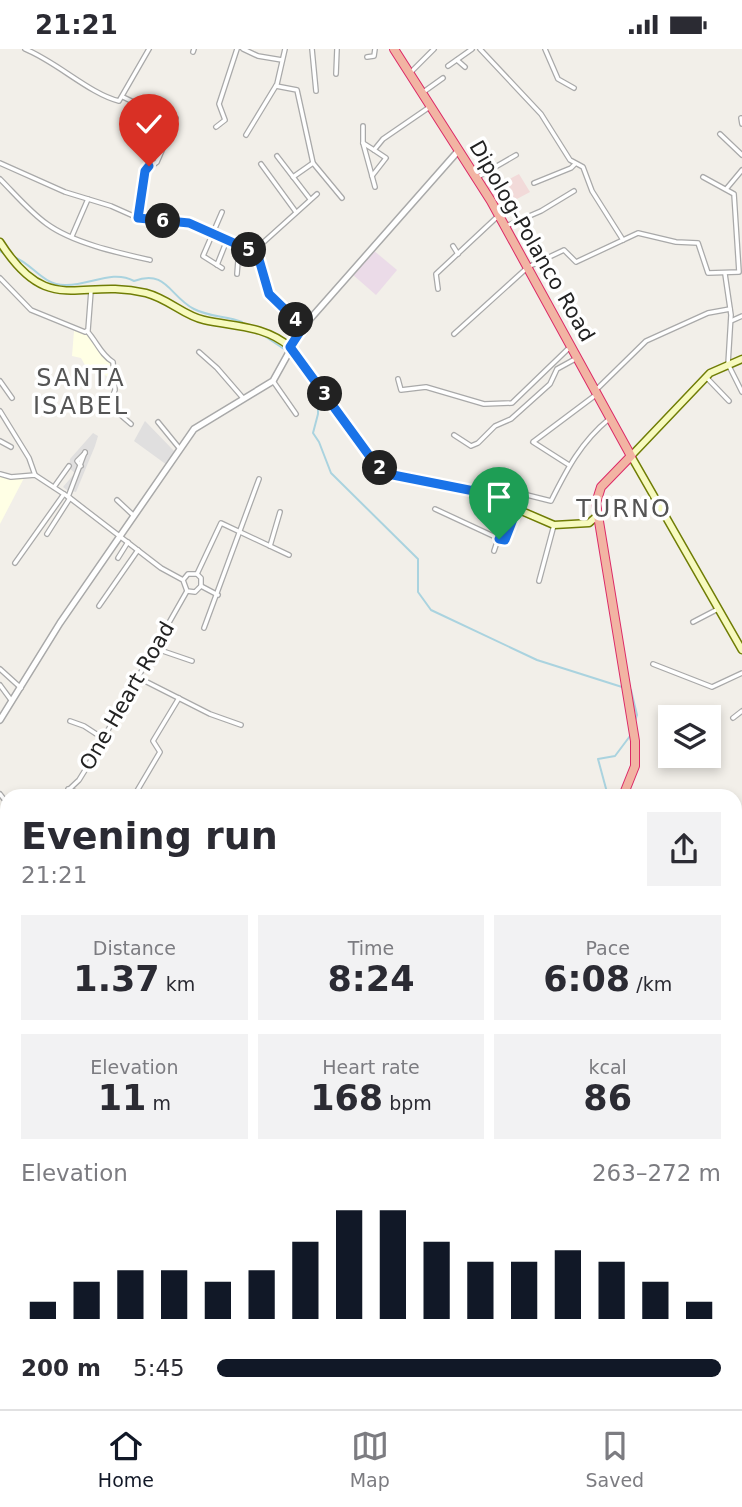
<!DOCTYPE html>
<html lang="en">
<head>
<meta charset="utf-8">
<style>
	body { margin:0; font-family:"DejaVu Sans",sans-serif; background:#f2f2f3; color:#2b2b33; height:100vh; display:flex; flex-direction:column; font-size:26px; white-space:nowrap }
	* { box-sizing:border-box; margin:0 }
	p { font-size:23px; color:#7c7c81 }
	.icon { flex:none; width:38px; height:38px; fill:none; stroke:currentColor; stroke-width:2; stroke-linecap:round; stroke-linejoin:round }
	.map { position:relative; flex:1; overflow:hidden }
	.sheet { position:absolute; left:0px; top:740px; width:742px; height:621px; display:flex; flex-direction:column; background:#fff; border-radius:21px 21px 0 0; box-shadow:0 4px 10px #0003 }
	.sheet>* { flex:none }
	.fabs { position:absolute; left:658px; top:656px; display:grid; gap:14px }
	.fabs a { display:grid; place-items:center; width:63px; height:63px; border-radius:0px; background:#fff; box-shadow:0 4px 10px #0003; font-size:35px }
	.pin { position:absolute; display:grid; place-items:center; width:60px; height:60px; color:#fff; margin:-72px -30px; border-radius:50% 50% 50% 0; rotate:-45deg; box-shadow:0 0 7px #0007 }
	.pin .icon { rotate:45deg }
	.km { position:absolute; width:35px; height:35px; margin:-18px; border-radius:50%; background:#222; color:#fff; font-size:19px; line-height:35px; text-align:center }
	.round { display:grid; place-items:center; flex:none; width:74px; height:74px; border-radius:0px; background:#f2f2f3 }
	.overview { display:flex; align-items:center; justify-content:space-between; height:119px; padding:0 21px }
	h1 { font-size:38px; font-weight:600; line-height:52px }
	.figures { display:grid; grid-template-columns:repeat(3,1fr); gap:10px; height:119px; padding:7px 21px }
	.figures div { display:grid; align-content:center; border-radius:0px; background:#f2f2f3; text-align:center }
	.figures b { font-size:35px; font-weight:600 }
	.figures small { font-size:19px; font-weight:400 }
	.figures p { font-size:19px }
	.chart { height:196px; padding:14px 21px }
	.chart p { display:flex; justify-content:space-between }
	.chart svg { width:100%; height:126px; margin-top:7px; stroke:#111827; stroke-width:6 }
	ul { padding:0 21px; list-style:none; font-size:23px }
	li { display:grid; grid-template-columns:112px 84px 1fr; align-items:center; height:52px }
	li i { height:18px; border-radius:9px; background:#111827 }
	.status { display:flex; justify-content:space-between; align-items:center; height:49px; padding:0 35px; background:#fff; direction:ltr }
	.status svg { height:19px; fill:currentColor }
	.tabs { display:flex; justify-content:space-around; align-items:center; height:98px; border-top:2px solid #e1e1e2; background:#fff; font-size:19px; color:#7c7c81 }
	.tabs a { display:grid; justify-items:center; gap:4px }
	.tabs .on { color:#111827 }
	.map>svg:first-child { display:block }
	.residential { fill:#e0dfdf }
	.commercial { fill:#f2dad9 }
	.industrial { fill:#ebdbe8 }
	.education { fill:#ffffe5 }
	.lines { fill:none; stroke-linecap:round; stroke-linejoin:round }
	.stream { stroke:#aad3df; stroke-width:2 }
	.minor-casing { stroke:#a9a9a9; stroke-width:6 }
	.tertiary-casing { stroke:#a9a9a9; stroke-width:8 }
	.secondary-casing { stroke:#707d05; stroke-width:9 }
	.trunk-casing { stroke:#dc2a67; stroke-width:10 }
	.minor { stroke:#fff; stroke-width:3.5 }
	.tertiary { stroke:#fff; stroke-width:5 }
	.secondary { stroke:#f7fabf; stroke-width:6 }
	.trunk { stroke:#f2b4a3; stroke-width:8 }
	.route-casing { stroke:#fff; stroke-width:14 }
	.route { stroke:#1a73e8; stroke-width:9 }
	.labels { text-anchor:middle; stroke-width:7; stroke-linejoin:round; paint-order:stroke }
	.street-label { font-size:21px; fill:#222; stroke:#fff }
	.quarter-label { font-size:24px; letter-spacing:2px; fill:#555; stroke:#fff }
</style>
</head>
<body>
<div class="status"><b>21:21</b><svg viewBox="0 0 49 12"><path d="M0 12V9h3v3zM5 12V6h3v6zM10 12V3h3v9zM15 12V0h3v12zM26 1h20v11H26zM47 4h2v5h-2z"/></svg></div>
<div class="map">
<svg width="742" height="1360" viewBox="0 0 742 1360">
	<rect width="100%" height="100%" fill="#f2efe9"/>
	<g class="residential">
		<path d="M145,372L175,403L167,416L134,392Z"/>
		<path d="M93,384L98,387L95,397L76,443L67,441L63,438L75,424L69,419L70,410Z"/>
	</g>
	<path class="commercial" d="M497,125L502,134L519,125L530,143L498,160L483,133Z"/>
	<path class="industrial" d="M373,201L397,221L376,246L352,225Z"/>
	<g class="education">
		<path d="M74,282L88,284L97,293L103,307L112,314L114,330L86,318L81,309L72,307Z"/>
		<path d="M0,427L24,429L0,475Z"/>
	</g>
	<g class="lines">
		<g class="stream">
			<path d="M0,202L5,205"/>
			<path d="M14,208C33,215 42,236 65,236C89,237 112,220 134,232C167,220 169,247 194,260C209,268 227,267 242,273"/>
			<path d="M263,286L287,302"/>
			<path d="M291,306L318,346V365L313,384L319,393L331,424L418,510V543L431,561L537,611L622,638"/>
			<path d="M631,641L637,666L635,672"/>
			<path d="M608,747L598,710L615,707L630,687"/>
			<path d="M180,1360L189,1354"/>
		</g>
		<defs>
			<g id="minor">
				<path d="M25,0C57,13 90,45 119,52L149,0"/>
				<path d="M243,0L258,7L282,11"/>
				<path d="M312,0L316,42"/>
				<path d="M480,0L541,65L570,111L583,118L592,142L623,191"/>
				<path d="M545,0L558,30L574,39"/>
				<path d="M193,3L194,0"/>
				<path d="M367,8L374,7L375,0"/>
				<path d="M457,11L465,18"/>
				<path d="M448,17L472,0"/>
				<path d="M411,23L434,0"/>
				<path d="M336,25L337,0"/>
				<path d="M276,37L297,41L313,114L342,149"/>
				<path d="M422,44L443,29"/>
				<path d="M123,48L150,61L176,69L157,113L145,122L138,169"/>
				<path d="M741,69L742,75"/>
				<path d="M363,77V94L375,138"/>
				<path d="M216,78L225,71L219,55L237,0"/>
				<path d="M720,85L742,106"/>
				<path d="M246,86L277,35L285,0"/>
				<path d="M363,94L374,101L383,90L431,57"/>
				<path d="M277,107L310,150"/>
				<path d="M0,114L65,143L111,157L138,169L189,175L252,202L256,200"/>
				<path d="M261,115L296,163"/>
				<path d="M372,127L386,109L374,101"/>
				<path d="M293,128L313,114"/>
				<path d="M478,128L516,106"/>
				<path d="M0,130C15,145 30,163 47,175C73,194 119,204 150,211"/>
				<path d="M534,134L571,119L575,115"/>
				<path d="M727,139L742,121"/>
				<path d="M506,177L541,162L574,142"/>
				<path d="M72,187L88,150"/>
				<path d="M453,197L458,205"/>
				<path d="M256,200L269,245L303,278"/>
				<path d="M256,200L317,145"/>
				<path d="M217,216L227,191"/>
				<path d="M222,219L203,207L222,163"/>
				<path d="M237,225L238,212L252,202"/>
				<path d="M725,225L731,266L728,315L742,343"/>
				<path d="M0,229L31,261L85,283L88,281L91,242"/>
				<path d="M438,240L436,225L497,168"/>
				<path d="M731,272L742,267"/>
				<path d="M87,282C97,293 101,306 113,313L115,341L109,356L131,375"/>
				<path d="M454,285L528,218L564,201L576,213L638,184L676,193L698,194L708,224L739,223L734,145L703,128"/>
				<path d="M199,303L217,319L243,349"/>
				<path d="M706,328L729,352"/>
				<path d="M398,330L401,341L426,338L484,355L512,354L570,298"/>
				<path d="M0,332L12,349"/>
				<path d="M273,332L296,365"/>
				<path d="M597,340L646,292L708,264L730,260"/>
				<path d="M0,362L29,409L35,426"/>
				<path d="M158,373L180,400"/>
				<path d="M454,386L471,397L478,394L495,377L511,370L550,335L557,320L577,309"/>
				<path d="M0,392L11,398"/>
				<path d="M569,416L533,393L597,345"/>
				<path d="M81,417L77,412L85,404"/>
				<path d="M0,425L11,428L35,426L70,449L161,519L183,531L187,542L195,543L201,537V529L197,525H188L183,531"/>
				<path d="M54,438L69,417"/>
				<path d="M68,448L85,403"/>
				<path d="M117,451L133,466"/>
				<path d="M435,460L504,492L523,445L551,452C567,420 581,393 609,370"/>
				<path d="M47,485L70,449"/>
				<path d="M270,497L280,463"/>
				<path d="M494,502L498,490"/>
				<path d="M118,509L128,493"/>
				<path d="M15,514L64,445"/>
				<path d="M197,525L221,474L289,506"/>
				<path d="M539,532L554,476"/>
				<path d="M201,537L218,546"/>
				<path d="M99,557L138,501"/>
				<path d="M693,573L718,560"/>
				<path d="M204,579L259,430"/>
				<path d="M154,599L192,612"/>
				<path d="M653,615L712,638L742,624"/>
				<path d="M0,620L21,639"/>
				<path d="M139,629L210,665L241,676"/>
				<path d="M0,636L11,651"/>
				<path d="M733,669L742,662"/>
				<path d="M70,672L84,677L104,690"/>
				<path d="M68,740L87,747"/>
				<path d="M0,745L7,754"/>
				<path d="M62,747L79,731L87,718L187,542"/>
				<path d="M134,747L160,703L153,692L179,649"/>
				<path d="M0,838L7,823"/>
				<path d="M735,1008L742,1010"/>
				<path d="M735,1192L742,1193"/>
				<path d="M735,1300L742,1301"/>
				<path d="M383,1354V1360"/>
			</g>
			<path id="tertiary" d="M0,671L60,574L194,380L273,332L303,278L459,101"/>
			<g id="secondary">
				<path d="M0,193C49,270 79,228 146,244C169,250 184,267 204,271C235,278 264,276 290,298L360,395L388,424L480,444L554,476L589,474L597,467"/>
				<path d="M742,310L710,324L631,407L742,601"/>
			</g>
			<g id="trunk">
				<path d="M394,0L491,152L631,407L601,438L596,454L635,692V717L623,747"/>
				<path d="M239,1360L243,1354"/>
			</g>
		</defs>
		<use href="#minor" class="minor-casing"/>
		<use href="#tertiary" class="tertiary-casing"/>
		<use href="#secondary" class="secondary-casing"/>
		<use href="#trunk" class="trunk-casing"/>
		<use href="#minor" class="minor"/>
		<use href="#tertiary" class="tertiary"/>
		<use href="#secondary" class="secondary"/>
		<use href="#trunk" class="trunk"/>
	</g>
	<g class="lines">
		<defs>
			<path id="route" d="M149,117L145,122L138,169L189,174L252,202L256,200L269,245L303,278L290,298L371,409L383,421L393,426L474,442L517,460L505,491L499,490"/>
		</defs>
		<use href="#route" class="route-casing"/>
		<use href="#route" class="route"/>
	</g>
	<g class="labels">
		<g class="street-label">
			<text transform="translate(532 192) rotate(60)" y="7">Dipolog-Polanco Road</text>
			<text transform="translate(127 647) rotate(-60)" y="7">One Heart Road</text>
		</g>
		<g class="quarter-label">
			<text x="81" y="337">SANTA<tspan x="81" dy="28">ISABEL</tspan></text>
			<text x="624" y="468">TURNO</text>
		</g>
	</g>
</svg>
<div class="fabs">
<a><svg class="icon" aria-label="layers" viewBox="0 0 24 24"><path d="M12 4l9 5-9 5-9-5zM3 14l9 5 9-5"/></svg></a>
</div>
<div class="pin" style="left:499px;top:490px;background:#1e9e55"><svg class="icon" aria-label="arrive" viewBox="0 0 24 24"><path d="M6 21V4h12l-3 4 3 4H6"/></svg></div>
<div class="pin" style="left:149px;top:117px;background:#d93025"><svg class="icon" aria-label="check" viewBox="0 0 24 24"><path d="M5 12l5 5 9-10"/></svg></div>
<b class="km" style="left:380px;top:419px">2</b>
<b class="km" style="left:325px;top:345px">3</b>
<b class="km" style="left:296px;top:271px">4</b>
<b class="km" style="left:249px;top:201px">5</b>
<b class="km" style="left:163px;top:172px">6</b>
<section class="sheet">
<div class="overview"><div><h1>Evening run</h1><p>21:21</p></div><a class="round"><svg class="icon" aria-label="share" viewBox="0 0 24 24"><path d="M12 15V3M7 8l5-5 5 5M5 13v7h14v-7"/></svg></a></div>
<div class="figures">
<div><p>Distance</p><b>1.37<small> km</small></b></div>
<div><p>Time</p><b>8:24</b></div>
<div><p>Pace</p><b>6:08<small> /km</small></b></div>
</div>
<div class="figures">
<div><p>Elevation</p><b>11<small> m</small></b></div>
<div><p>Heart rate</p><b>168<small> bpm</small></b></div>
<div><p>kcal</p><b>86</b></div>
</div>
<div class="chart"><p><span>Elevation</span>263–272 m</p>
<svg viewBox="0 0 160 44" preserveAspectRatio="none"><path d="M5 44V38M15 44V31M25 44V27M35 44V27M45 44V31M55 44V27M65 44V17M75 44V6M85 44V6M95 44V17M105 44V24M115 44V24M125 44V20M135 44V24M145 44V31M155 44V38"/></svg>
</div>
<ul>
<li><b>200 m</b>5:45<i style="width:100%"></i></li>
</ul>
</section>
</div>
<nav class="tabs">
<a class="on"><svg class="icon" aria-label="home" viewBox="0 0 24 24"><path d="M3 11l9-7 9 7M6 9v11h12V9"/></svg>Home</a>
<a><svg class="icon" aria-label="map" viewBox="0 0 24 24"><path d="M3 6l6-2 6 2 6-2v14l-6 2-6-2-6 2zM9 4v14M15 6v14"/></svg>Map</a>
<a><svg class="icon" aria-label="saved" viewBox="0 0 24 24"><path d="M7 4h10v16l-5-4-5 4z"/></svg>Saved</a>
</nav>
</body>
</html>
